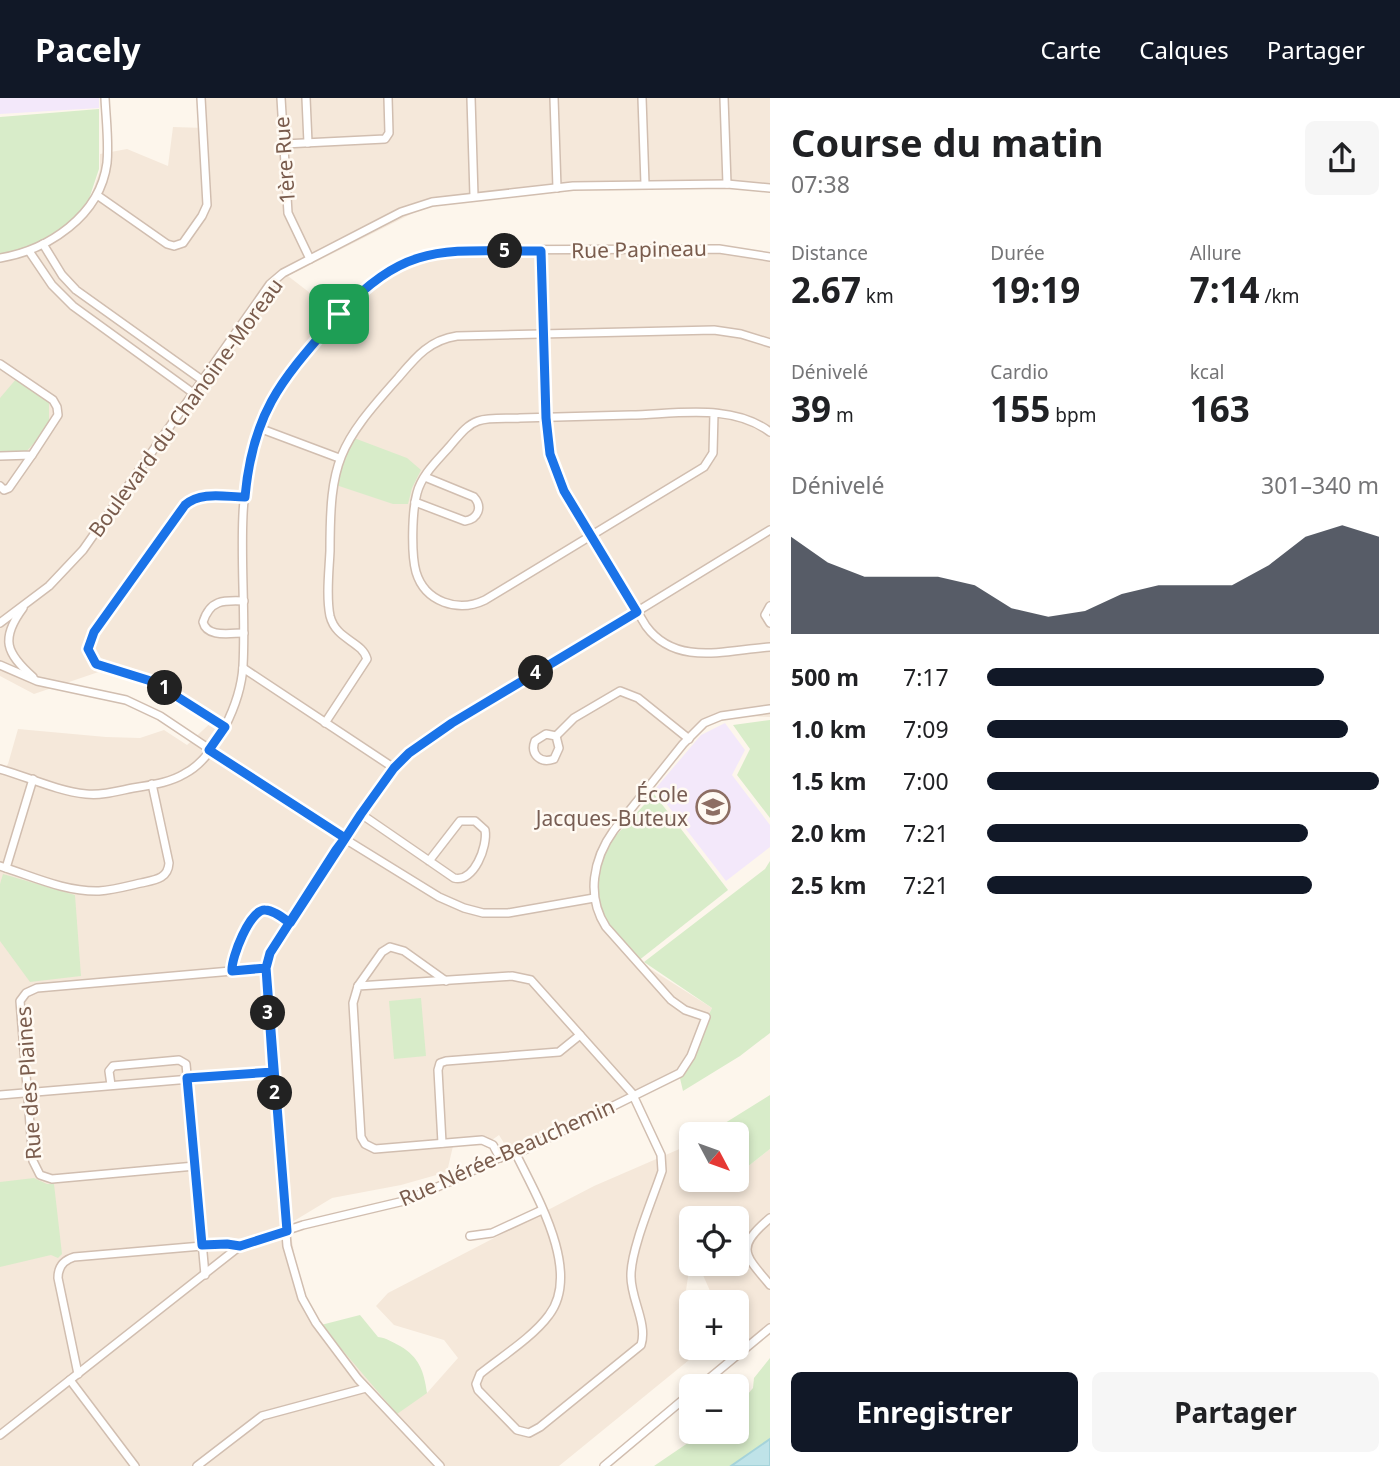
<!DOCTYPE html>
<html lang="fr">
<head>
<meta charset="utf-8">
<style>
	body { margin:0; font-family:"Noto Sans",sans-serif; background:#f6f6f6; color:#202124; height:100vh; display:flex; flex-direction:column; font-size:26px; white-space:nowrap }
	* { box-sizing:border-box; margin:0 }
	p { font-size:23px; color:#757577 }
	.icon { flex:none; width:38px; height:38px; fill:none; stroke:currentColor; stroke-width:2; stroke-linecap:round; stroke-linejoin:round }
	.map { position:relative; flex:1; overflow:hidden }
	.panel { display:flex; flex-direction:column; background:#fff; width:630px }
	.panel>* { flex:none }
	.needle { width:46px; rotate:131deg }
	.buttons { position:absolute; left:679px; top:1024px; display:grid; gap:14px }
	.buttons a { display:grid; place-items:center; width:70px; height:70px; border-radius:10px; background:#fff; box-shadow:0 4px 10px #0003; font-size:35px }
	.pin { position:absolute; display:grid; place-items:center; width:60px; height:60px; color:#fff; margin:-30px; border-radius:14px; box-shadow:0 4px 10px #0006 }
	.km { position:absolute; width:35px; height:35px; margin:-18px; border-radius:50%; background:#222; color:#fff; font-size:19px; line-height:35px; text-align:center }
	.round { display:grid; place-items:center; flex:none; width:74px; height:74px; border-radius:10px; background:#f6f6f6 }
	.overview { display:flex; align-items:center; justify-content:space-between; height:119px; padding:0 21px }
	h1 { font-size:38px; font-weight:700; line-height:52px }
	.figures { display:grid; grid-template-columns:repeat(3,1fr); gap:10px; height:119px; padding:7px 21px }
	.figures div { display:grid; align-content:center }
	.figures b { font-size:35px; font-weight:700 }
	.figures small { font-size:19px; font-weight:400 }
	.figures p { font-size:19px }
	.chart { height:196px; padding:14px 21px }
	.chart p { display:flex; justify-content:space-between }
	.chart svg { width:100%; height:126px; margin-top:7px; fill:#111827; opacity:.7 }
	.button { display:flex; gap:14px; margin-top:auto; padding:14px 21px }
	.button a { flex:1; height:80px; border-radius:10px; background:#111827; color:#fff; font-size:28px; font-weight:700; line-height:80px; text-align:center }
	.button a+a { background:#f6f6f6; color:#202124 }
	ul { padding:0 21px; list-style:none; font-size:23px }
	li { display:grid; grid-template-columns:112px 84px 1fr; align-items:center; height:52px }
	li i { height:18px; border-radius:9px; background:#111827 }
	header { display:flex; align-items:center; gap:42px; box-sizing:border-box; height:98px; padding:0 35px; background:#111827; color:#fff }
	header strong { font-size:33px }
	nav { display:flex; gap:38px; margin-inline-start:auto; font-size:24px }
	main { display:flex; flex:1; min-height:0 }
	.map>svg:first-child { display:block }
	.residential { fill:#f5e8da }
	.education { fill:#f3e8fa }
	.green { fill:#d8ecc9 }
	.water { fill:#bfe3e8; stroke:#a5d3da; stroke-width:2 }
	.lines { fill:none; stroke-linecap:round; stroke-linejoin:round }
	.minor-casing { stroke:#d1beb0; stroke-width:10 }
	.minor { stroke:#fff; stroke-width:7 }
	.route-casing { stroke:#fff; stroke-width:14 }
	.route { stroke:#1a73e8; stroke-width:9 }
	.labels { text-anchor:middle; stroke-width:5; stroke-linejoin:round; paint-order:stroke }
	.street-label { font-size:21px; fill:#7a5c4d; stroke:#fffaf3 }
	.education-label { font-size:21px; fill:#785e54; stroke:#fffaf3; text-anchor:end }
</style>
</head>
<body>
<header>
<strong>Pacely</strong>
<nav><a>Carte</a><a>Calques</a><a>Partager</a></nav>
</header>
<main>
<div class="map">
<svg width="770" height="1368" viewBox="0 0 770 1368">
	<rect width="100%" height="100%" fill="#fdf6ec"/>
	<path class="residential" d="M202,0H770V92L727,86L559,90L423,110L288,178L336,215L405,161L449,150L706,146L770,156V619L721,617L692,643L649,691L599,756L638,863L712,910L679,976L632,1003L513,1060L499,1037L485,1047L453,1048L447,1074L401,1087L332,1100L289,1126L300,1188L321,1227L427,1295L458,1260L444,1242L394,1227L376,1208L388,1195L594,1088L691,1046V1082H737V1077L770,1051V1234L746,1254L737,1238V1204H715L698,1166H737V1120H691V1158L682,1220L689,1262L559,1368H0V675L8,666L18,631L106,639L140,640L164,632L187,647L218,618L160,583L116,568L34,596L0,578V159L23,155L73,123L90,101L100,72V56L127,51L168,68L173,29L205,30Z"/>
	<g class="education">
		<path d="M0,0H99V10L0,16Z"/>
		<path d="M725,625L745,652L732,677L770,727V749L726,783L655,691L701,637Z"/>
	</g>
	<g class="green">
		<path d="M99,11V71L89,101L73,122L38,150L0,157V19Z"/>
		<path d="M17,280L49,304V329L22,358L0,357V300Z"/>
		<path d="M354,340L407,360L421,372L412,390L408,406H393L336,387L342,362Z"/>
		<path d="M770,622V720L737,677L750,651L733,627Z"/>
		<path d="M654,696L728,792L638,863L611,835L591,798L599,756Z"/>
		<path d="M770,763V935L740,958L683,993L679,976L712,910L644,864L765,771Z"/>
		<path d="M3,776L75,797L81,878L30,884L0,843V786Z"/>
		<path d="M421,900L426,958L394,961L389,903Z"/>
		<path d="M770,997V1051L737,1077V1036H718L717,1030Z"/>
		<path d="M34,1080L47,1086H54L62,1156L58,1160L51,1157L0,1169V1084Z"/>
		<path d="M360,1217L378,1239C387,1240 392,1244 400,1248C419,1259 424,1273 427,1295L397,1316L321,1227Z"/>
		<path d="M770,1260V1341L731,1368H654L704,1334H737V1309L753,1290L754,1280Z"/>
	</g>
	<path class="water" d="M770,1341V1368H731Z"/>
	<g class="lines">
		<defs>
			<g id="minor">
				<path d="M281,0L288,115L310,161"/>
				<path d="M306,0L308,45"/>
				<path d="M471,0L474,98"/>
				<path d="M554,0L557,90"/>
				<path d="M642,0L645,86"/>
				<path d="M724,0L727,86"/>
				<path d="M284,46L385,41L389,35L388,0"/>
				<path d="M97,97L167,146L174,148L183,145L202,118L207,107L201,0"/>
				<path d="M43,146L62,177L76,192L202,282"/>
				<path d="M29,153L52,187L73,208L193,295"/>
				<path d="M541,153L548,346L555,372L564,392L646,528C676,569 726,552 770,549"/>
				<path d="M0,160C48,152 100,118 107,65C109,44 106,21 105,0"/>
				<path d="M0,266L53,302L57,309L58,317L32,357L0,358"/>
				<path d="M714,315L713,355L704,369L485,502C458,515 425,504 416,474C411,456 412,413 417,395C422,376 438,362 450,348C458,339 466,327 478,323C490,319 507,321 520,320C557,319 594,318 631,317C676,316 732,305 770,334"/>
				<path d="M259,330L339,360"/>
				<path d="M0,388L4,392L9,390L32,357"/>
				<path d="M415,404L465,423C478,421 483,409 474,399L425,379"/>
				<path d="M244,503C223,502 210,502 203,524C207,540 230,535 244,535"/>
				<path d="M770,508L765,517L770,525"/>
				<path d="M23,510C0,541 6,555 33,579"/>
				<path d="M0,525L49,488L83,452L270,186L283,175L401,114L432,104L573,88L727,86L770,90"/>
				<path d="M0,567L37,583L126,602L160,618L332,733L439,799L464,810L483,815H508L594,800"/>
				<path d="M243,570L394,670"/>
				<path d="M325,625L367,561C362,543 336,542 330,518C326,498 329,474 330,453C330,363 338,347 398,280C415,260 429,242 457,238L714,232L741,236L770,245"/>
				<path d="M224,629L154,584L96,566L88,551L94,534L185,407C201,393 225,399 245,399"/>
				<path d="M546,636L556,638L559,650L554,661C540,666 530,656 535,643Z"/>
				<path d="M556,638L574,620L620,593L638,600L689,641"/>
				<path d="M0,671C28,679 57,693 86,696C102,698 118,693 133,690C150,687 169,685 184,676C216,660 241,603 243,568C247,497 234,417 253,347C265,299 297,265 329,228C368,184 401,156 462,152L719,151L770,159"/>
				<path d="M361,716L454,780C474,785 488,748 485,732L475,723H460L429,763"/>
				<path d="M0,768C32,778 65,794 99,793C113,792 128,788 141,785C155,782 168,781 169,765L152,686"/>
				<path d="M6,770L33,681"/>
				<path d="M232,873L234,856L257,814L270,813L290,825"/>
				<path d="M358,888L382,854L390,849L404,853L446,883"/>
				<path d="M111,987L109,973L113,968L179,962L186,966L205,1177"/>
				<path d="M0,997L273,974"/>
				<path d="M442,1045L438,972L440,965L446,963L559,954L580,937"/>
				<path d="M500,1060L493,1047L482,1042L375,1051L365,1046L361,1039L353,905L358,888L512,878L531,882L632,995L661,1057L662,1073C653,1100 631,1151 631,1177C630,1200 648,1225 641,1247L540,1329L529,1335L517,1332L478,1292L476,1286L480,1276C501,1259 533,1239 549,1217C582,1174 536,1097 516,1056"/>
				<path d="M195,1068L52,1081L40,1077L33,1063L20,903L26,895L37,890L266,870"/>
				<path d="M770,1120C735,1150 744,1156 770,1187"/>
				<path d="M470,1138L492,1135L542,1112"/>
				<path d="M78,1276L58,1180C58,1169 64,1162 74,1159L202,1148L227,1146L240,1148"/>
				<path d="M70,1282L135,1368"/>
				<path d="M700,1288L770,1230"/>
				<path d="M0,1337L240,1148L303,1127L404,1103L449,1084L503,1058L516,1056L680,975L691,958L706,919L685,912L671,902L606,829C586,798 593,761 614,732L683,646L704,625L721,618L770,611"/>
				<path d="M197,1368L262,1318L366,1290"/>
				<path d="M440,1368L358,1281L316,1225L302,1200L287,1148L266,878L268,860L361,716L394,670L416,649L770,432"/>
				<path d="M604,1368L691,1295"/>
			</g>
		</defs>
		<use href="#minor" class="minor-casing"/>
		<use href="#minor" class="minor"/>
	</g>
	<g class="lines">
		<defs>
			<path id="route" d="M339,216C283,281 253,311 245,399C225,399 201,393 185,407L94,534L88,551L96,566L154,584L225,629L209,652L345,740L336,752L279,841L270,855L266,870L287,1133L240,1148L227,1146L202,1147L187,980L273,974L266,870L232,873C231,860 250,811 265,812C273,812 283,820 290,825L361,716L394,670L409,655L452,625L637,514L564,393L550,356L546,320L541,153C446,154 410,141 339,216"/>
		</defs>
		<use href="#route" class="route-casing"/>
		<use href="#route" class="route"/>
	</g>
	<defs>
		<symbol id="school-ring" viewBox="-11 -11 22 22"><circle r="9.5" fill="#fffaf3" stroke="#8d6e63" stroke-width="1.5"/><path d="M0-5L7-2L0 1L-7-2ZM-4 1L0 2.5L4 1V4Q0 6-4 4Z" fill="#8d6e63"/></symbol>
	</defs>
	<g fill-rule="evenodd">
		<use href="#school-ring" x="694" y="690" width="38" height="38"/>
	</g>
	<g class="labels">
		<g class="street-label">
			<text transform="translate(285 62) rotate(-94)" y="7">1ère Rue</text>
			<text transform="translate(639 152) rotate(-1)" y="7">Rue Papineau</text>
			<text transform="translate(186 310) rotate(-54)" y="7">Boulevard du Chanoine-Moreau</text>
			<text transform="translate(29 985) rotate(-94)" y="7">Rue des Plaines</text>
			<text transform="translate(507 1055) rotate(-24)" y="7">Rue Nérée-Beauchemin</text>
		</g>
		<g class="education-label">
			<text x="688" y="704">École<tspan x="688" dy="24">Jacques-Buteux</tspan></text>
		</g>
	</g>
</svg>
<div class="buttons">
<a><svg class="needle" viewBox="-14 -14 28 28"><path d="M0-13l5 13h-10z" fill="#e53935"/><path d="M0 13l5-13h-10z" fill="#757577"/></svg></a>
<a><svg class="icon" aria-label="locate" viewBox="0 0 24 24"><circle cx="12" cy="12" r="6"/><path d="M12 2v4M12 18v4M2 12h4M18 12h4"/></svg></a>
<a>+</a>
<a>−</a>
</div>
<div class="pin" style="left:339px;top:216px;background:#1e9e55"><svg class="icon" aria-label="arrive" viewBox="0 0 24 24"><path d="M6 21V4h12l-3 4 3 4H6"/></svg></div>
<b class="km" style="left:165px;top:590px">1</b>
<b class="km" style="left:275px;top:995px">2</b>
<b class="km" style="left:268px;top:915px">3</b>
<b class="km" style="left:536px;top:575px">4</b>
<b class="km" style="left:505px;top:153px">5</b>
</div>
<section class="panel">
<div class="overview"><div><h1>Course du matin</h1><p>07:38</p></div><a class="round"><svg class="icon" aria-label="share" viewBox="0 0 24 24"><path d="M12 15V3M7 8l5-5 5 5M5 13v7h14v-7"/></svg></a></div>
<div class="figures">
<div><p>Distance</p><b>2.67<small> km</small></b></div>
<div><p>Durée</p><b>19:19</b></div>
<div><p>Allure</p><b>7:14<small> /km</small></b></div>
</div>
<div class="figures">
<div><p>Dénivelé</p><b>39<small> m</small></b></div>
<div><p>Cardio</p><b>155<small> bpm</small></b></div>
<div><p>kcal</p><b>163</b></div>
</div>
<div class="chart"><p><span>Dénivelé</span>301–340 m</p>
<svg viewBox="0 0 160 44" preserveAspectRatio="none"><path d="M0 44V10L10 19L20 24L30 24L40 24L50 27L60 35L70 38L80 36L90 30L100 27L110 27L120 27L130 20L140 10L150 6L160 10V44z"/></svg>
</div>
<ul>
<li><b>500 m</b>7:17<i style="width:86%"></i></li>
<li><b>1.0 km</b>7:09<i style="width:92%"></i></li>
<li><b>1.5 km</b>7:00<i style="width:100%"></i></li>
<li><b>2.0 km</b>7:21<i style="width:82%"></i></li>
<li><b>2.5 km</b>7:21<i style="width:83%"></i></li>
</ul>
<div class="button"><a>Enregistrer</a><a>Partager</a></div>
</section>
</main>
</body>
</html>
